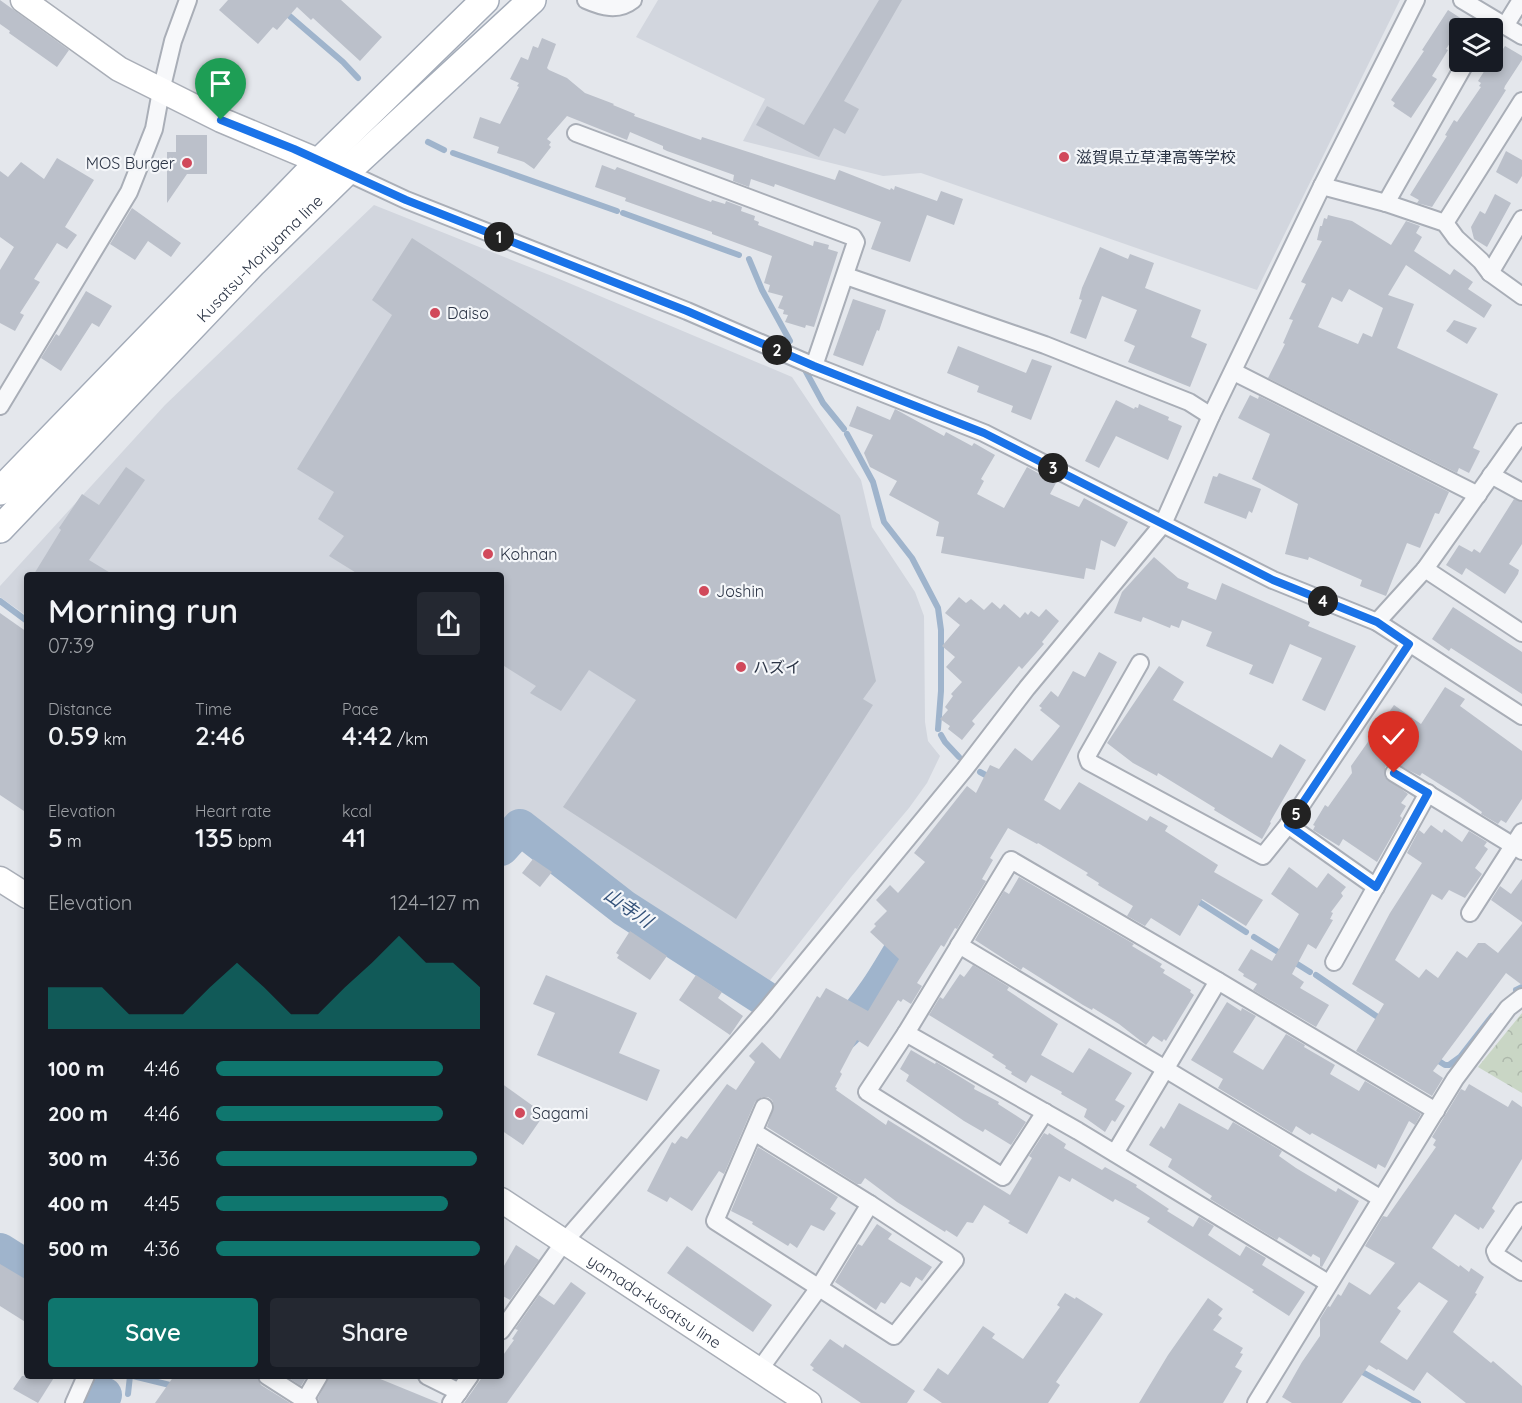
<!DOCTYPE html>
<html lang="en">
<head>
<meta charset="utf-8">
<style>
	body { margin:0; font-family:Quicksand,"Noto Sans JP",sans-serif; background:#242831; color:#f1f3f6; height:100vh; display:flex; flex-direction:column; font-size:22px; white-space:nowrap }
	* { box-sizing:border-box; margin:0 }
	p { font-size:20px; color:#9ea1a6 }
	.icon { flex:none; width:33px; height:33px; fill:none; stroke:currentColor; stroke-width:2; stroke-linecap:round; stroke-linejoin:round }
	.map { position:relative; flex:1; overflow:hidden }
	.sheet { position:absolute; left:24px; top:572px; width:480px; height:807px; display:flex; flex-direction:column; background:#171b24; border-radius:6px; box-shadow:0 3px 9px #0003 }
	.sheet>* { flex:none }
	.controls { position:absolute; left:1449px; top:18px; display:grid; gap:12px }
	.controls a { display:grid; place-items:center; width:54px; height:54px; border-radius:6px; background:#171b24; box-shadow:0 3px 9px #0003; font-size:30px }
	.pin { position:absolute; display:grid; place-items:center; width:51px; height:51px; color:#fff; margin:-62px -26px; border-radius:50% 50% 50% 0; rotate:-45deg; box-shadow:0 0 6px #0007 }
	.pin .icon { rotate:45deg }
	.km { position:absolute; width:30px; height:30px; margin:-15px; border-radius:50%; background:#222; color:#fff; font-size:16px; line-height:30px; text-align:center }
	.round { display:grid; place-items:center; flex:none; width:63px; height:63px; border-radius:6px; background:#242831 }
	.head { display:flex; align-items:center; justify-content:space-between; height:102px; padding:0 24px }
	h1 { font-size:33px; font-weight:600; line-height:45px }
	.metrics { display:grid; grid-template-columns:repeat(3,1fr); gap:9px; height:102px; padding:6px 24px }
	.metrics div { display:grid; align-content:center }
	.metrics b { font-size:26px; font-weight:600 }
	.metrics small { font-size:16px; font-weight:400 }
	.metrics p { font-size:16px }
	.chart { height:168px; padding:12px 24px }
	.chart p { display:flex; justify-content:space-between }
	.chart svg { width:100%; height:108px; margin-top:6px; fill:#0f766e; opacity:.7 }
	.action { display:flex; gap:12px; margin-top:auto; padding:12px 24px }
	.action a { flex:1; height:69px; border-radius:6px; background:#0f766e; color:#fff; font-size:24px; font-weight:600; line-height:69px; text-align:center }
	.action a+a { background:#242831; color:#f1f3f6 }
	ul { padding:0 24px; list-style:none; font-size:20px }
	li { display:grid; grid-template-columns:96px 72px 1fr; align-items:center; height:45px }
	li i { height:15px; border-radius:8px; background:#0f766e }
	.map>svg:first-child { display:block }
	.built { fill:#d2d6de }
	.park { fill:url(#park-crowns) }
	.lines { fill:none; stroke-linecap:round; stroke-linejoin:round }
	.stream { stroke:#9fb4cc; stroke-width:6 }
	.river { stroke:#9fb4cc; stroke-width:36 }
	.building { fill:#bbc0ca; fill-rule:evenodd }
	.street-casing { stroke:#a9aeb7; stroke-width:20 }
	.secondary-casing { stroke:#a9aeb7; stroke-width:27 }
	.primary-casing { stroke:#a3abb8; stroke-width:30 }
	.street { stroke:#f7f8fa; stroke-width:16 }
	.secondary { stroke:#fff; stroke-width:24 }
	.primary { stroke:#fff; stroke-width:27 }
	.route-casing { stroke:#fff; stroke-width:12 }
	.route { stroke:#1a73e8; stroke-width:8 }
	.poi-dot { fill:#d1495b; stroke:#f4f6f9; stroke-width:2 }
	.labels { text-anchor:middle; stroke-width:4.5; stroke-linejoin:round; paint-order:stroke }
	.poi-label { font-size:16px; fill:#2b3445; stroke:#f4f6f9; text-anchor:start }
	.street-label { font-size:16px; fill:#2b3445; stroke:#f4f6f9 }
	.water-label { font-size:18px; font-style:italic; fill:#34527a; stroke:#f4f6f9 }
</style>
</head>
<body>
<div class="map">
<svg width="1522" height="1403" viewBox="0 0 1522 1403">
	<defs>
		<pattern id="park-crowns" width="20" height="18" patternUnits="userSpaceOnUse" patternTransform="scale(1.5)"><rect width="20" height="18" fill="#c9d6c5"/><path d="M2 6a3 3 0 1 1 6 0M12 15a3 3 0 1 1 6 0" fill="none" stroke="#adb8ab"/></pattern>
	</defs>
	<rect width="100%" height="100%" fill="#e4e7ec"/>
	<g class="built">
		<path d="M658,0H1400L1257,290L921,173L883,176L743,141L765,99L636,37Z"/>
		<path d="M374,205L557,278L792,377L861,480L872,527L915,592L924,616L925,722L928,741L940,756L927,783L909,808L851,877L764,988L625,897L516,818H501V574H27V616L0,597V586L165,405Z"/>
	</g>
	<path class="park" d="M1522,1013V1093L1478,1067Z"/>
	<g class="lines">
		<g class="stream">
			<path d="M285,12L343,62L358,78"/>
			<path d="M428,142L444,150"/>
			<path d="M453,153L617,211"/>
			<path d="M623,213L739,255"/>
			<path d="M749,259L762,290L790,341"/>
			<path d="M804,368L823,403L844,429"/>
			<path d="M847,434L873,482L884,522L912,558L938,608L941,630V691L938,729"/>
			<path d="M0,601L27,621"/>
			<path d="M941,735L945,742L959,757"/>
			<path d="M980,772L991,778"/>
			<path d="M1193,898L1246,932"/>
			<path d="M1254,937L1310,972"/>
			<path d="M1316,975L1382,1020"/>
			<path d="M1516,990L1522,987"/>
			<path d="M1434,1058L1445,1065H1449L1460,1057L1492,1016"/>
			<path d="M1357,1369L1418,1403"/>
			<path d="M133,1376L174,1386"/>
			<path d="M128,1394L130,1376"/>
		</g>
		<g class="river">
			<path d="M501,848L520,827L624,908L764,998"/>
			<path d="M838,1037C874,1004 897,958 922,916"/>
			<path d="M0,1251L27,1268"/>
			<path d="M101,1403L104,1395"/>
		</g>
	</g>
	<g class="building">
		<path d="M0,0L69,50L57,67L9,33L10,31L0,24Z"/>
		<path d="M228,0H341L382,37L360,61L313,18L311,20L297,7L277,30L273,27L258,44L219,10Z"/>
		<path d="M879,0H902L844,101L859,109L845,134L834,128L819,157L756,125L767,106L804,125Z"/>
		<path d="M1448,10L1465,21L1446,49L1448,50L1432,76L1437,79L1411,118L1393,106L1395,103L1391,100L1424,51L1422,50Z"/>
		<path d="M542,38L556,44L547,68L549,70L567,78L585,93L614,104L613,105L635,114L634,116L701,140L702,137L835,180L839,170L890,190L891,188L894,190L895,186L937,201L941,191L963,199L954,225L927,215L910,262L871,249L881,222L775,184L774,187L751,179L749,187L733,181L734,175L667,151L663,149V146L630,132L627,140L567,116L547,139L551,142L549,145L551,147L534,169L524,162L497,153L499,147L473,138L480,117L500,124L519,87L517,86L519,83L510,79L521,57L528,60L533,46L538,48Z"/>
		<path d="M1505,46L1522,56V60L1505,86L1504,89L1506,90L1432,207L1417,203L1419,200L1410,195L1447,136L1445,135L1454,120L1457,122L1481,87L1479,86L1481,83L1478,81L1490,62H1492V58L1499,47L1503,49Z"/>
		<path d="M176,135H207V174H187L167,203V152H176Z"/>
		<path d="M1506,151L1522,160V176L1517,184L1496,172Z"/>
		<path d="M57,158L94,180L65,227L77,235L67,249L57,243L34,279L40,282L20,313L24,315L15,331L0,323V270L14,247L0,237V171L8,177L21,162L44,179Z"/>
		<path d="M602,165L615,170L617,167L711,202L712,200L725,204L726,201L742,207L741,211L755,216L754,220L759,222L758,225L813,246L814,241L829,245L828,249L838,252L814,327L806,325L805,328L785,322L788,315L783,314L784,310L778,308L783,296L768,292L770,285L764,283L772,256L712,234V232L625,201L626,198L595,187Z"/>
		<path d="M1495,194L1511,203L1487,247L1474,239L1471,227L1480,211L1485,214Z"/>
		<path d="M132,208L181,243L171,257L148,241L135,260L110,244Z"/>
		<path d="M1328,215L1352,221L1391,245L1406,221L1420,226L1416,233L1422,237L1414,251L1450,275L1454,269L1473,282L1468,289L1492,305L1484,318L1406,265L1388,295L1414,304L1397,348L1498,394L1473,448L1480,451L1469,473L1459,468L1457,473L1268,378L1285,344L1283,343L1293,320L1289,319L1306,284L1301,282L1322,241L1317,240L1320,226H1322L1324,218L1327,219ZM1349,289L1383,308L1372,337L1363,333L1358,344L1318,327L1332,297L1342,302Z"/>
		<path d="M412,238L840,515L876,681L863,699L873,705L736,919L563,807L636,700L589,670L561,711L530,693L536,686L501,664V574H358L329,556L344,536L318,519L334,492L297,469L392,315L372,300Z"/>
		<path d="M1100,247L1128,259L1130,254L1154,263L1145,288L1201,310L1191,337L1207,344L1190,387L1128,362L1135,346L1124,341L1137,310L1102,296L1086,339L1070,333L1082,300L1079,299L1082,288Z"/>
		<path d="M86,291L112,306L99,327L92,323L61,371L41,358L56,334L59,336Z"/>
		<path d="M853,299L886,310L879,331L877,330L863,366L833,355Z"/>
		<path d="M1454,320L1477,328L1467,344L1446,331Z"/>
		<path d="M958,346L1026,373L1032,359L1052,366L1031,420L1011,412L1013,406L977,392L979,386L947,373Z"/>
		<path d="M1250,395L1258,399L1259,396L1449,492L1439,514L1435,513L1420,548L1407,543L1386,596L1360,586L1362,580L1309,557L1308,560L1285,554L1298,504L1252,479L1270,434L1238,418Z"/>
		<path d="M1116,400L1134,409L1135,407L1138,408L1139,404L1169,417L1168,420L1182,426L1168,460L1116,436L1099,468L1085,461Z"/>
		<path d="M857,406L890,420L895,409L944,436L946,432L972,446L974,443L995,455L981,479L984,481L977,494L1004,508L1027,467L1056,483L1050,494L1079,507L1084,498L1128,522L1115,547L1101,540L1095,570L1086,568L1084,579L941,553L944,537L936,536L939,522L889,495L897,481L870,467L864,453L873,435L849,426Z"/>
		<path d="M126,467L145,480L89,560L112,574H34L61,530L59,528L82,494L99,505Z"/>
		<path d="M1219,473L1261,489L1252,513L1249,511L1246,519L1204,503L1213,476L1217,477Z"/>
		<path d="M1514,499L1522,502V544L1509,564L1519,570L1518,574L1505,594L1466,568L1462,575L1446,565L1459,545L1472,552L1474,549L1480,553Z"/>
		<path d="M1154,557L1178,578L1189,583L1187,588L1216,600L1222,583L1310,622L1308,626L1356,646L1325,711L1302,700L1322,658L1290,644L1273,684L1249,674L1253,665L1206,646L1212,632L1182,620L1179,628L1171,625L1170,628L1143,617L1141,622L1114,613L1122,592Z"/>
		<path d="M959,597L966,603L971,599L984,610L992,602L1000,609L1004,604L1020,618L1025,612L1028,615L1031,611L1039,617L1046,609L1059,621L1042,642L1044,644L1022,669L1019,666L972,721L975,724L962,740L948,729L950,726L940,719L948,710L945,707L953,696L951,694L962,682L946,667L955,657L942,646L960,625L945,613Z"/>
		<path d="M1453,607L1522,652V694L1451,648L1449,651L1432,639Z"/>
		<path d="M0,613L27,632V813L0,795Z"/>
		<path d="M1099,652L1117,662L1044,800L1060,810L1079,782L1147,821L1150,816L1168,826L1165,831L1218,865L1214,872L1263,900L1246,926L1202,899L1180,936L1151,918L1145,926L1127,916L1133,906L1098,885L1099,883L1086,875L1088,873L1038,843L1037,844L1008,828L990,858L993,860L982,879L986,881L957,929L955,928L944,947L941,945L917,983L922,986L911,1004L903,999L901,1002L898,1000L868,1047L857,1040L840,1072L842,1074L835,1087L837,1088L836,1090L886,1125L888,1120L1010,1195L1032,1158L1029,1156L1044,1133L1048,1135L1049,1133L1066,1144L1064,1148L1102,1170L1105,1167L1137,1185L1136,1187L1169,1209L1167,1211L1193,1227L1199,1217L1214,1226L1208,1235L1240,1256L1246,1246L1266,1258L1262,1265L1305,1292L1289,1316L1252,1292L1254,1290L1147,1222L1150,1218L1115,1199L1113,1202L1072,1178L1070,1182L1059,1176L1027,1234L1008,1223L1010,1221L984,1205L973,1223L967,1222L957,1237L946,1230L945,1232L897,1202L865,1178L861,1184H857L767,1127L774,1106L772,1100L768,1097H762L755,1102L724,1174L719,1171L692,1211L670,1197L667,1202L647,1191L672,1142L675,1144L681,1136L687,1139L727,1084L736,1090L755,1062L749,1056L762,1042L780,1059L817,996L820,998L826,988L868,1011L899,959L870,932L876,926L874,924L887,911L876,900L890,885L898,893L925,862L914,853L967,786L976,793L990,765L999,769L1015,748L1032,761L1060,726L1040,710L1042,708L1039,706L1051,691L1058,697L1073,671L1085,677Z"/>
		<path d="M1159,666L1184,682L1173,700L1272,758L1280,744L1306,760L1270,822L1271,823L1262,839L1214,810L1215,808L1158,773L1157,776L1133,763L1107,743Z"/>
		<path d="M1445,687L1465,699L1460,706L1522,751V799L1506,823L1501,820L1498,824L1481,814L1482,812L1460,797L1422,773L1420,776L1394,763L1385,767V777L1408,794L1401,803L1406,806L1400,816L1402,818L1377,862L1343,839L1339,846L1313,830L1315,826L1313,825L1325,805L1328,807L1352,773L1351,766L1394,705L1421,724Z"/>
		<path d="M1431,825L1442,833L1444,829L1462,842L1469,831L1487,842L1484,846L1488,849L1475,868L1482,874L1465,898L1449,890L1442,900L1432,894L1395,960L1419,978L1426,969L1438,978L1457,951L1467,958L1478,943H1485L1498,953L1522,924V985L1506,973L1433,1071L1443,1078L1432,1096L1356,1051L1384,1004L1352,984L1390,913L1422,863L1407,853L1419,830L1424,834Z"/>
		<path d="M533,859L552,872L540,887L522,873Z"/>
		<path d="M1289,867L1317,888L1328,873L1346,887L1341,893L1343,896L1331,912L1333,913L1330,919L1333,920L1316,949L1308,944L1292,974L1304,982L1300,988L1329,1005L1316,1027L1253,990L1257,984L1243,976L1244,974L1238,970L1251,949L1272,961L1299,914L1271,894Z"/>
		<path d="M1019,877L1134,944L1132,946L1162,964L1160,967L1165,970L1163,973L1191,990L1190,992L1194,995L1166,1041L1164,1039L1162,1042L1153,1036L1146,1045L1119,1024L1093,1008L1092,1010L1083,1005L1023,967L1021,970L975,940L1004,891L1009,894Z"/>
		<path d="M1522,879V922L1491,900L1500,886L1511,894Z"/>
		<path d="M630,931L667,956L650,980L617,958L619,955L616,953Z"/>
		<path d="M973,965L1009,987L1007,990L1058,1024L1041,1055L1073,1073L1089,1048L1132,1073L1115,1100L1125,1106L1115,1122L1112,1120L1105,1132L1084,1117L1087,1109L1061,1094L1062,1092L1031,1075L1026,1083L1011,1074L1012,1072L1005,1068L1006,1066L992,1057L994,1055L929,1015L940,997L943,999L960,974L964,977Z"/>
		<path d="M546,975L637,1013L619,1053L660,1070L647,1101L537,1055L555,1013L533,1004Z"/>
		<path d="M696,975L722,992L718,998L743,1016L730,1035L679,1000Z"/>
		<path d="M1227,1002L1241,1011L1242,1008L1256,1016L1233,1052L1263,1070L1286,1034L1305,1045L1304,1047L1335,1065L1330,1074L1359,1091L1365,1081L1421,1114L1415,1125L1409,1121L1385,1168L1378,1164L1376,1169L1312,1133L1310,1135L1296,1126L1292,1133L1218,1088L1223,1079L1191,1060Z"/>
		<path d="M911,1050L935,1064L936,1062L975,1086L974,1089L999,1102L998,1104L1026,1122L1011,1145L985,1129L983,1132L964,1121L906,1081L909,1075L900,1069Z"/>
		<path d="M501,1083L540,1111L536,1116L541,1119L523,1145L501,1130Z"/>
		<path d="M1469,1084L1508,1107L1512,1100L1522,1107V1159L1492,1208L1495,1211L1483,1229L1480,1227L1479,1230L1455,1214L1432,1248L1459,1267L1460,1265L1469,1272L1471,1268L1484,1277L1475,1293L1477,1294L1453,1332L1491,1363L1493,1361L1522,1386V1403H1466L1427,1372L1414,1391L1378,1369L1377,1370L1369,1365L1342,1403H1292L1282,1397L1302,1362L1320,1336V1319L1328,1306L1330,1307L1338,1294L1341,1296L1349,1282L1370,1295L1395,1263L1365,1246L1383,1216L1387,1217L1436,1147L1433,1145L1436,1140L1432,1137L1461,1089L1465,1091ZM1419,1282L1448,1301L1407,1360L1380,1342L1401,1311L1397,1308Z"/>
		<path d="M1179,1103L1228,1130L1233,1122L1282,1151L1279,1156L1296,1168L1336,1192L1338,1188L1359,1201L1322,1267L1320,1266V1258L1313,1254L1311,1257L1279,1237L1277,1240L1210,1199L1212,1196L1168,1167L1172,1159L1149,1145L1161,1126L1164,1129Z"/>
		<path d="M758,1147L838,1197L830,1209L836,1213L824,1231L811,1225L797,1248L790,1243L788,1246L752,1224L753,1222L731,1211Z"/>
		<path d="M877,1224L892,1234L888,1239L932,1267L922,1281L916,1277L910,1287L901,1282L885,1304L881,1302L876,1310L835,1282L858,1244L862,1246Z"/>
		<path d="M516,1245L539,1260L510,1300L501,1295V1271Z"/>
		<path d="M687,1246L772,1305L753,1332L667,1273Z"/>
		<path d="M0,1264L27,1280V1323L0,1306Z"/>
		<path d="M571,1282L586,1293L507,1403H464L483,1376H501V1358L514,1340L512,1339L518,1330L515,1329L539,1295L554,1305Z"/>
		<path d="M1065,1293L1075,1299L1076,1297L1103,1314L1056,1382L1060,1385L1048,1403H942L923,1390L938,1368L948,1375L983,1326L995,1334L992,1338L1023,1359L1060,1307L1057,1305Z"/>
		<path d="M1208,1298L1223,1309L1218,1315L1222,1318L1213,1330L1243,1348L1240,1353L1243,1354L1235,1367L1242,1371L1223,1403H1139L1168,1355Z"/>
		<path d="M830,1339L843,1348L845,1344L915,1391L907,1403H861L812,1370L814,1368L810,1365Z"/>
		<path d="M22,1376H55L38,1403L13,1389Z"/>
		<path d="M174,1376H257L261,1385L290,1403H155Z"/>
		<path d="M286,1376H307L301,1386Z"/>
		<path d="M329,1376H373L439,1403H319L318,1398Z"/>
	</g>
	<g class="lines">
		<defs>
			<g id="street">
				<path d="M586,0C602,7 618,12 633,0"/>
				<path d="M1462,0L1522,36"/>
				<path d="M1505,26L1521,0"/>
				<path d="M576,133L853,237L856,242L814,366"/>
				<path d="M346,172L406,200L687,311L814,366L984,433L1273,580L1377,622L1522,716"/>
				<path d="M1322,186L1386,203L1445,223L1456,238L1481,261L1490,273L1522,296"/>
				<path d="M1386,203L1466,62"/>
				<path d="M1445,223L1522,101"/>
				<path d="M1490,273L1522,219"/>
				<path d="M846,276L1045,345L1189,402L1211,416"/>
				<path d="M1234,372L1478,495"/>
				<path d="M0,406L129,192L154,129L161,91L173,41L188,0"/>
				<path d="M1491,475L1522,492"/>
				<path d="M1425,569L1522,633"/>
				<path d="M1377,622L1425,569L1522,432"/>
				<path d="M1140,663L1087,756L1089,762L1263,856L1288,825L1409,644"/>
				<path d="M1394,773L1522,851"/>
				<path d="M1288,825L1376,887"/>
				<path d="M1470,913L1522,832"/>
				<path d="M959,945L1380,1198"/>
				<path d="M1334,962L1428,793"/>
				<path d="M906,1033L867,1092L1003,1177L1045,1112"/>
				<path d="M754,1132L870,1204L955,1260L894,1336L715,1221L764,1107"/>
				<path d="M1115,1153L1218,981"/>
				<path d="M1522,1211L1495,1251L1497,1256L1522,1272"/>
				<path d="M1328,1283L1078,1131L906,1033L1011,860L1218,981L1436,1111"/>
				<path d="M501,1331L564,1242L767,1009L964,770L1027,688L1163,524L1211,416L1322,186L1416,0"/>
				<path d="M760,1369L818,1289L870,1204"/>
				<path d="M267,1376L309,1403"/>
				<path d="M427,1376L459,1392"/>
				<path d="M305,1400L319,1376"/>
				<path d="M74,1403L86,1376"/>
				<path d="M451,1403L470,1376"/>
				<path d="M1256,1403L1455,1079L1508,1008L1522,997"/>
			</g>
			<g id="secondary">
				<path d="M23,0L119,69L221,120L335,168"/>
				<path d="M0,879L27,896"/>
				<path id="s1" d="M501,1200L809,1403"/>
			</g>
			<g id="primary">
				<path d="M0,491L320,161L485,0"/>
				<path id="s2" d="M0,529L253,263L346,172L532,0"/>
			</g>
		</defs>
		<use href="#street" class="street-casing"/>
		<use href="#secondary" class="secondary-casing"/>
		<use href="#primary" class="primary-casing"/>
		<use href="#street" class="street"/>
		<use href="#secondary" class="secondary"/>
		<use href="#primary" class="primary"/>
	</g>
	<g class="lines">
		<defs>
			<path id="route" d="M221,120L294,149L406,200L687,311L814,366L984,433L1273,580L1377,622L1409,644L1288,825L1376,887L1428,793L1394,773"/>
		</defs>
		<use href="#route" class="route-casing"/>
		<use href="#route" class="route"/>
	</g>
	<g class="poi-dot">
		<circle cx="1064" cy="157" r="6"/>
		<circle cx="187" cy="163" r="6"/>
		<circle cx="435" cy="313" r="6"/>
		<circle cx="488" cy="554" r="6"/>
		<circle cx="704" cy="591" r="6"/>
		<circle cx="741" cy="667" r="6"/>
		<circle cx="520" cy="1113" r="6"/>
	</g>
	<g class="labels">
		<g class="poi-label">
			<text x="1076" y="163">滋賀県立草津高等学校</text>
			<text x="175" y="169" text-anchor="end">MOS Burger</text>
			<text x="447" y="319">Daiso</text>
			<text x="500" y="560">Kohnan</text>
			<text x="716" y="597">Joshin</text>
			<text x="753" y="673">ハズイ</text>
			<text x="532" y="1119">Sagami</text>
		</g>
		<g class="street-label">
			<text dy="6" stroke="none"><textPath href="#s2" startOffset="375">Kusatsu-Moriyama line</textPath></text>
			<text dy="6" stroke="none"><textPath href="#s1" startOffset="184">yamada-kusatsu line</textPath></text>
		</g>
		<g class="water-label">
			<text transform="translate(628 908) rotate(35)" y="6">山寺川</text>
		</g>
	</g>
</svg>
<div class="controls">
<a><svg class="icon" aria-label="layers" viewBox="0 0 24 24"><path d="M12 4l9 5-9 5-9-5zM3 14l9 5 9-5"/></svg></a>
</div>
<div class="pin" style="left:221px;top:120px;background:#1e9e55"><svg class="icon" aria-label="arrive" viewBox="0 0 24 24"><path d="M6 21V4h12l-3 4 3 4H6"/></svg></div>
<div class="pin" style="left:1394px;top:773px;background:#d93025"><svg class="icon" aria-label="check" viewBox="0 0 24 24"><path d="M5 12l5 5 9-10"/></svg></div>
<b class="km" style="left:499px;top:237px">1</b>
<b class="km" style="left:777px;top:350px">2</b>
<b class="km" style="left:1053px;top:468px">3</b>
<b class="km" style="left:1323px;top:601px">4</b>
<b class="km" style="left:1296px;top:814px">5</b>
<section class="sheet">
<div class="head"><div><h1>Morning run</h1><p>07:39</p></div><a class="round"><svg class="icon" aria-label="share" viewBox="0 0 24 24"><path d="M12 15V3M7 8l5-5 5 5M5 13v7h14v-7"/></svg></a></div>
<div class="metrics">
<div><p>Distance</p><b>0.59<small> km</small></b></div>
<div><p>Time</p><b>2:46</b></div>
<div><p>Pace</p><b>4:42<small> /km</small></b></div>
</div>
<div class="metrics">
<div><p>Elevation</p><b>5<small> m</small></b></div>
<div><p>Heart rate</p><b>135<small> bpm</small></b></div>
<div><p>kcal</p><b>41</b></div>
</div>
<div class="chart"><p><span>Elevation</span>124–127 m</p>
<svg viewBox="0 0 160 44" preserveAspectRatio="none"><path d="M0 44V27L10 27L20 27L30 38L40 38L50 38L60 27L70 17L80 27L90 38L100 38L110 27L120 17L130 6L140 17L150 17L160 27V44z"/></svg>
</div>
<ul>
<li><b>100 m</b>4:46<i style="width:86%"></i></li>
<li><b>200 m</b>4:46<i style="width:86%"></i></li>
<li><b>300 m</b>4:36<i style="width:99%"></i></li>
<li><b>400 m</b>4:45<i style="width:88%"></i></li>
<li><b>500 m</b>4:36<i style="width:100%"></i></li>
</ul>
<div class="action"><a>Save</a><a>Share</a></div>
</section>
</div>
</body>
</html>
